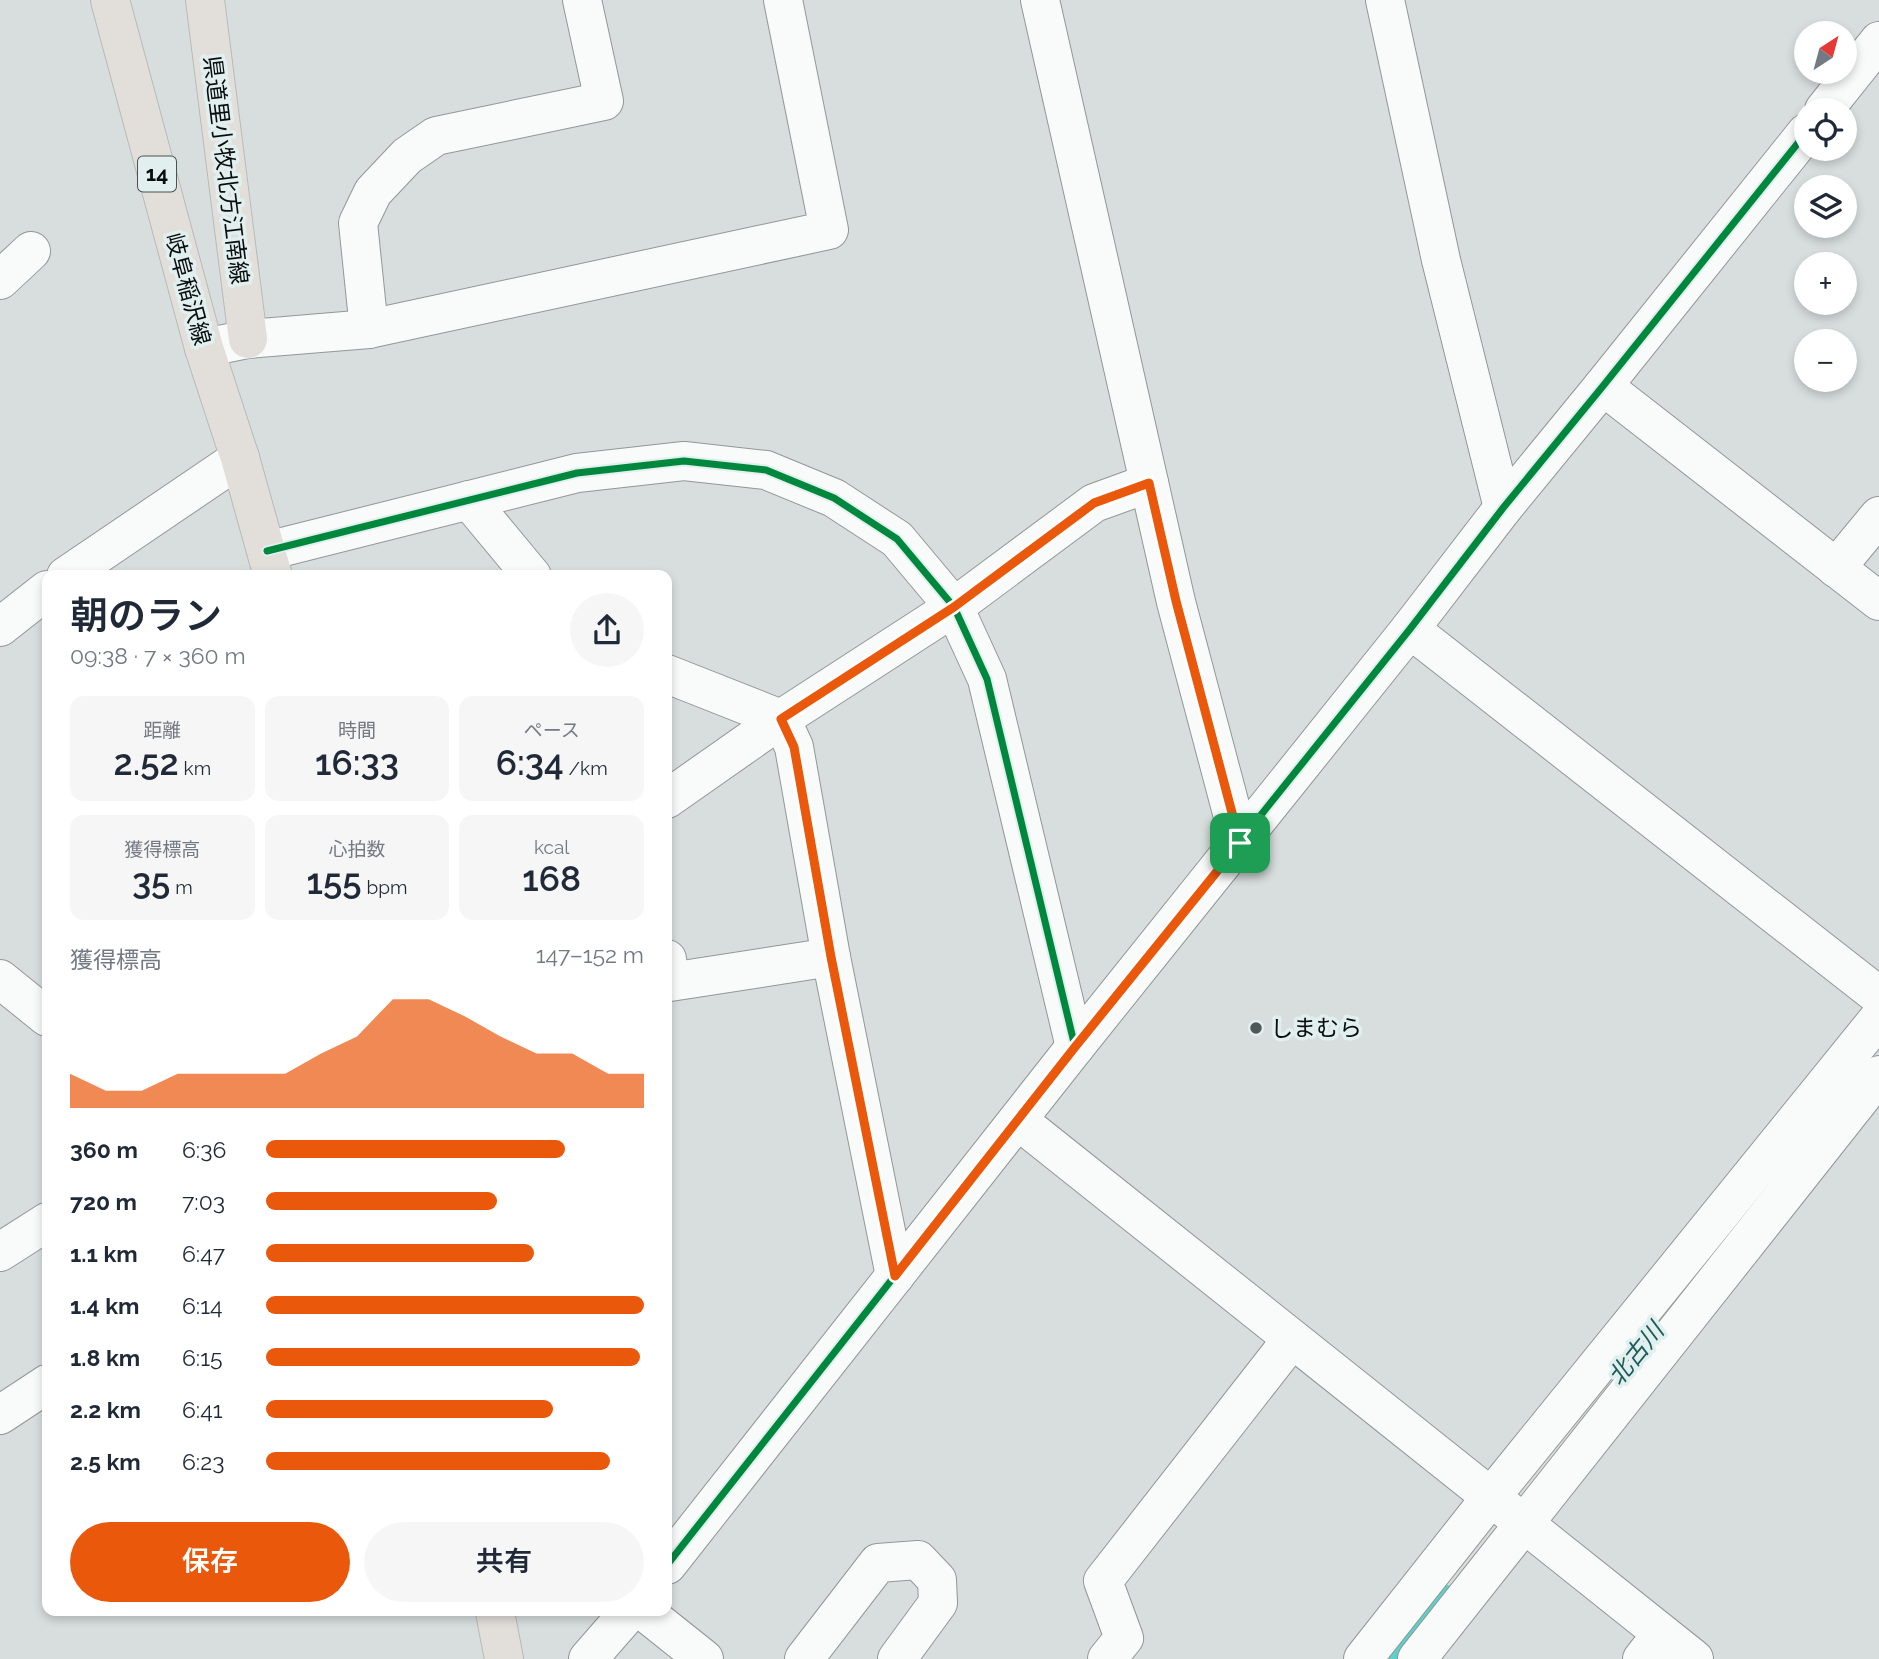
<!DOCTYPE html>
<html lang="ja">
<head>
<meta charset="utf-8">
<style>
	body { margin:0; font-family:Raleway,"Noto Sans JP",sans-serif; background:#f6f6f7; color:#1f2937; height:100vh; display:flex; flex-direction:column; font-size:26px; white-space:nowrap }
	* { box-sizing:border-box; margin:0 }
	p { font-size:23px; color:#747a83 }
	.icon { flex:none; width:38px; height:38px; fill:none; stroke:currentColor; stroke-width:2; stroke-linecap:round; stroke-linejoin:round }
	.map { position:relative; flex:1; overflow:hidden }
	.side { position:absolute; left:42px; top:570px; width:630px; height:1046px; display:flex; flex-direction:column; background:#fff; border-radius:14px; box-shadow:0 4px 10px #0003 }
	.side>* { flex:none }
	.needle { width:46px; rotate:36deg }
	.tools { position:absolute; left:1794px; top:21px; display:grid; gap:14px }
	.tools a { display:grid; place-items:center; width:63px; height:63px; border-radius:50%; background:#fff; box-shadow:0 4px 10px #0003; font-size:35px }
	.pin { position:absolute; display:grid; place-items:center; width:60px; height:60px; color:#fff; margin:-30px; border-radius:14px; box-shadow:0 4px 10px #0006 }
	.round { display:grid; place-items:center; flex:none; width:74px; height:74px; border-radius:37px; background:#f6f6f7 }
	.head { display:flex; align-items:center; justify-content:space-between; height:119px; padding:0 28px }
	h1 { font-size:38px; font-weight:600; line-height:52px }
	.metrics { display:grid; grid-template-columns:repeat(3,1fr); gap:10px; height:119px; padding:7px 28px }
	.metrics div { display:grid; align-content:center; border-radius:14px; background:#f6f6f7; text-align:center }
	.metrics b { font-size:35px; font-weight:600 }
	.metrics small { font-size:19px; font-weight:400 }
	.metrics p { font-size:19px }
	.chart { height:196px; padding:14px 28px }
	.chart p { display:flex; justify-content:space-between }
	.chart svg { width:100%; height:126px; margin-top:7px; fill:#ea580c; opacity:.7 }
	.cta { display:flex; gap:14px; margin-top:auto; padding:14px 28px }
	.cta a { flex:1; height:80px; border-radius:42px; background:#ea580c; color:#fff; font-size:28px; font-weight:600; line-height:80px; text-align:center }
	.cta a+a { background:#f6f6f7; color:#1f2937 }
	ul { padding:0 28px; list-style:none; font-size:23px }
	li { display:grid; grid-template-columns:112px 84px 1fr; align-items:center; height:52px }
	li i { height:18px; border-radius:9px; background:#ea580c }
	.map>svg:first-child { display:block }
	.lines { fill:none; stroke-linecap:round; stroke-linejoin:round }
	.stream { stroke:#59d2cc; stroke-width:10 }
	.minor-casing { stroke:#929797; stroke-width:40 }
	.major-casing { stroke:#b6baba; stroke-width:40 }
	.minor { stroke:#f9fafa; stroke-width:38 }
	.major { stroke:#e2dfdb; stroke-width:38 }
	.cycleway-casing { stroke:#e1efee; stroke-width:11 }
	.cycleway { stroke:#00873e; stroke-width:7 }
	.route-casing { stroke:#fff; stroke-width:14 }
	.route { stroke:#ea580c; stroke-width:9 }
	.poi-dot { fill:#515656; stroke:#e1efee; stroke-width:2.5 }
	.labels { text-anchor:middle; stroke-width:7; stroke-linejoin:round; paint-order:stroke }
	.shield { fill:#e1efee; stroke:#4a5150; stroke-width:2 }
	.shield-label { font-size:21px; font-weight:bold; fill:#090d0d }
	.street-label { font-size:23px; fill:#090d0d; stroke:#e1efee }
	.poi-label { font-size:23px; fill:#090d0d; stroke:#e1efee; text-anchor:start }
	.water-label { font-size:24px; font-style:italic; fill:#1d5c58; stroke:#e1efee }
</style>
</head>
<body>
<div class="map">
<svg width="1879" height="1659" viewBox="0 0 1879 1659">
	<rect width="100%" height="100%" fill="#d8dede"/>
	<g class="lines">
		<path class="stream" d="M1392,1659L1447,1590"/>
		<defs>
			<g id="minor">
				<path d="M1040,0L1176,602L1240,843"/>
				<path d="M1385,0L1441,260L1503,508"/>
				<path d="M1824,110L1879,41"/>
				<path d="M0,280L31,251"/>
				<path d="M369,329L358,223L373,192L407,156L436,136L604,101L582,0"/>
				<path d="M204,348L248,339L369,329L829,230L783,0"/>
				<path d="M1603,386L1879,601"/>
				<path d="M469,500L532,576"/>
				<path d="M267,551L577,473L684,461L766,470L834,498L897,539L954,607L987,679L1075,1047"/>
				<path d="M1836,568L1879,516"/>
				<path d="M66,576L240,458"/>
				<path d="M0,627L47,590"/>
				<path d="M1410,629L1879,996"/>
				<path d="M667,674L781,719L794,747L831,957L895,1276"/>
				<path d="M667,799L781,719L954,607L1094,503L1149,483"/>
				<path d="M667,959L670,982L831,957"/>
				<path d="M0,979L47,1017"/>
				<path d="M1019,1121L1694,1659"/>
				<path d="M0,1252L47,1222"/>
				<path d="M0,1415L47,1384"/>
				<path d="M667,1565L1075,1047L1410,629L1503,508L1603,386L1806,133"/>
				<path d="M645,1612L704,1659"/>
				<path d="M588,1659L629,1612"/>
				<path d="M804,1659L878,1563L918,1560L937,1580L938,1603L897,1659"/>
				<path d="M1107,1659L1124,1638L1103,1581L1292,1339"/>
				<path d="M1363,1659L1491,1497L1879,1018"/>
				<path d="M1417,1659L1879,1075"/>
				<path d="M1642,1659L1662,1634"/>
			</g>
			<g id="major">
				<path d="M110,0L204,348L240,458L273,576"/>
				<path d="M205,0L248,339"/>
				<path d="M495,1612L504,1659"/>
			</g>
		</defs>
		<use href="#minor" class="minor-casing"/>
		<use href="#major" class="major-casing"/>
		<use href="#minor" class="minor"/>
		<use href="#major" class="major"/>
		<defs>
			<g id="cycleway">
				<path d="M267,551L577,473L684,461L766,470L834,498L897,539L954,607L987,679L1075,1047"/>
				<path d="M667,1565L1075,1047L1410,629L1503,508L1603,386L1806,133"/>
			</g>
		</defs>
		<use href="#cycleway" class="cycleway-casing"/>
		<use href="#cycleway" class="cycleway"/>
	</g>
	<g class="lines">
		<defs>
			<path id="route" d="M1149,483L1176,601L1240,843L1075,1047L895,1276L831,957L794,747L781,719L954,607L1094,503Z"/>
		</defs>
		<use href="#route" class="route-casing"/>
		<use href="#route" class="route"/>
	</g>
	<circle class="poi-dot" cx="1256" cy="1028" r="7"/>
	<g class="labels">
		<rect class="shield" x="138" y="156.5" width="38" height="35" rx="5"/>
		<g class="shield-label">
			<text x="157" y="181">14</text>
		</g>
		<g class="street-label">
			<text transform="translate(226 170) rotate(83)" y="8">県道里小牧北方江南線</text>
			<text transform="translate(188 289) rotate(75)" y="8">岐阜稲沢線</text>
		</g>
		<g class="poi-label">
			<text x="1270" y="1036">しまむら</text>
		</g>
		<g class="water-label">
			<text transform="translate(1636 1354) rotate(-51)" y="8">北古川</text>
		</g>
	</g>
</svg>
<div class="tools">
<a><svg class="needle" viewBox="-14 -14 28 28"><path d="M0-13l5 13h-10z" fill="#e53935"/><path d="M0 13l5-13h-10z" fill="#747a83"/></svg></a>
<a><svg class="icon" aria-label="locate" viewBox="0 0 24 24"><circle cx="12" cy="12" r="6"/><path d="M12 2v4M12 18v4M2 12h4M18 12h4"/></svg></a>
<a><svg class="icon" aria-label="layers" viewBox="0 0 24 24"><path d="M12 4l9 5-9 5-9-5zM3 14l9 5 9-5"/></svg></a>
<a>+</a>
<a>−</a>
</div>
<div class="pin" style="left:1240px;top:843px;background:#1e9e55"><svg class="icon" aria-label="arrive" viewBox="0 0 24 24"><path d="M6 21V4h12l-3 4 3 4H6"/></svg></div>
<section class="side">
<div class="head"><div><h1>朝のラン</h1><p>09:38 · 7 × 360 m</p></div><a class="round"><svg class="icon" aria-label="share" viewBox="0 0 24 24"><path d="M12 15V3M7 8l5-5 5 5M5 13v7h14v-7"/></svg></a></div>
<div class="metrics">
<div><p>距離</p><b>2.52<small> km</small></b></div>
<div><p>時間</p><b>16:33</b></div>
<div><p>ペース</p><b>6:34<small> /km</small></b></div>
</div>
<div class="metrics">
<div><p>獲得標高</p><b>35<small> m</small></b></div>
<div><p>心拍数</p><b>155<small> bpm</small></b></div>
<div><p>kcal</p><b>168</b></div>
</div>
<div class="chart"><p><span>獲得標高</span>147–152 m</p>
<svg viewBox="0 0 160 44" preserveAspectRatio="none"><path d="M0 44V32L10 38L20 38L30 32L40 32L50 32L60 32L70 25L80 19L90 6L100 6L110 12L120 19L130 25L140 25L150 32L160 32V44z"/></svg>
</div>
<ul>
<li><b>360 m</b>6:36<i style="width:79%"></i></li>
<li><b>720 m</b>7:03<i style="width:61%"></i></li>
<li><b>1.1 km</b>6:47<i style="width:71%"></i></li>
<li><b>1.4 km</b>6:14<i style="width:100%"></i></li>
<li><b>1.8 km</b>6:15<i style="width:99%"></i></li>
<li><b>2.2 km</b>6:41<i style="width:76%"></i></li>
<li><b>2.5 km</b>6:23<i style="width:91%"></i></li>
</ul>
<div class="cta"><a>保存</a><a>共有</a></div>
</section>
</div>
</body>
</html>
